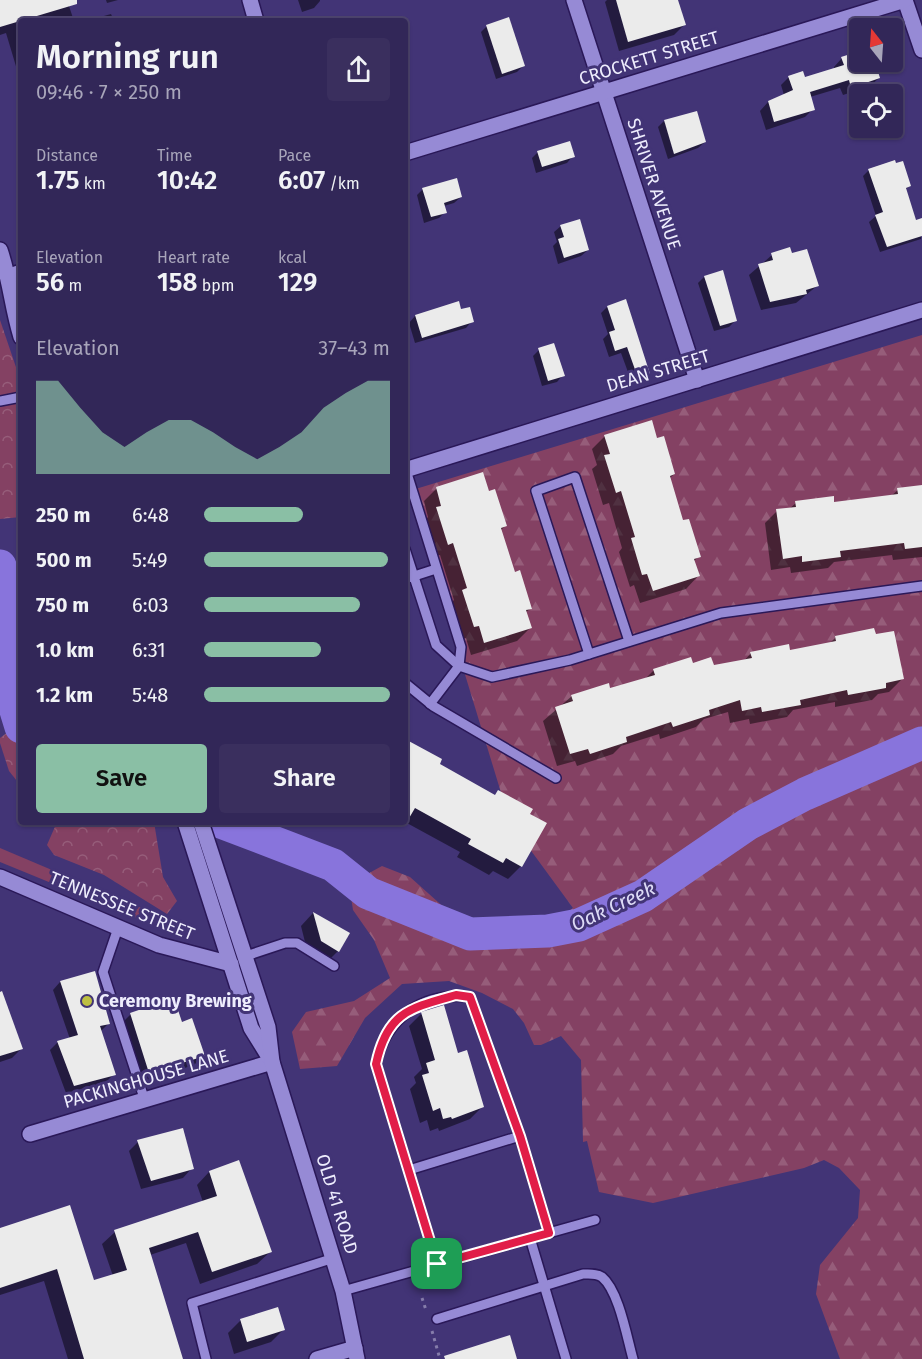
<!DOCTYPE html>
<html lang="en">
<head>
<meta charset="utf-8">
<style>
	body { margin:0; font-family:"Fira Sans",sans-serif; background:#3a2f5e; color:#f1f3f6; height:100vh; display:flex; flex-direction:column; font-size:22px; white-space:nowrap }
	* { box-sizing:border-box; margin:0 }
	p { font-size:20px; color:#a8a5ba }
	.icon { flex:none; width:33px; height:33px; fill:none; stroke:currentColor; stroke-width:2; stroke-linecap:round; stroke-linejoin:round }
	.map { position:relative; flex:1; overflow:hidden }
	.sheet { position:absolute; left:18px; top:18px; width:390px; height:807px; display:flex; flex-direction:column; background:#322758; border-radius:6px; box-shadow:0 2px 4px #0004,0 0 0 2px #4d446e }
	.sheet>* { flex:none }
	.needle { width:39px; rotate:343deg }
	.buttons { position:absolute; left:849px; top:18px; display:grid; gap:12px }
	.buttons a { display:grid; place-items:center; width:54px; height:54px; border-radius:6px; background:#322758; box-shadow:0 2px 4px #0004,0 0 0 2px #4d446e; font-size:30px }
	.pin { position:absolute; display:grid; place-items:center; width:51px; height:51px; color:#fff; margin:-26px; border-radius:12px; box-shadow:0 3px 9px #0006 }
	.round { display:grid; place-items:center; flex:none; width:63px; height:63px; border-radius:6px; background:#3a2f5e }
	.head { display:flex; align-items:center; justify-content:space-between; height:102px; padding:0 18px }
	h1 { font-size:33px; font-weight:600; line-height:45px }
	.metrics { display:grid; grid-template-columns:repeat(3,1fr); gap:9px; height:102px; padding:6px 18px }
	.metrics div { display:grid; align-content:center }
	.metrics b { font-size:26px; font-weight:600 }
	.metrics small { font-size:16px; font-weight:400 }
	.metrics p { font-size:16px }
	.chart { height:168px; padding:12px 18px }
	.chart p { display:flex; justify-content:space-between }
	.chart svg { width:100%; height:108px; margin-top:6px; fill:#8abfa5; opacity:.7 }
	.primary-button { display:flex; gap:12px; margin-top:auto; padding:12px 18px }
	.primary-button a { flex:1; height:69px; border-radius:6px; background:#8abfa5; color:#111; font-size:24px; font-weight:600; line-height:69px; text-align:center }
	.primary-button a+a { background:#3a2f5e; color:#f1f3f6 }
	ul { padding:0 18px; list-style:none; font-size:20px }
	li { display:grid; grid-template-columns:96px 72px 1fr; align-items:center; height:45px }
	li i { height:15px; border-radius:8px; background:#8abfa5 }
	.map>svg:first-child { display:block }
	.green { fill:#844163 }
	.forest { fill:url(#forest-firs) }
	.park { fill:url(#park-crowns) }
	.shadow { fill:#0007 }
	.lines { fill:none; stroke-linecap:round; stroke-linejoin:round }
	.river { stroke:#8874dc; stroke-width:33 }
	.building { fill:#ebebeb }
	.service-casing { stroke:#2a1858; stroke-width:12 }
	.minor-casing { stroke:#2a1858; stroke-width:18 }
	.tertiary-casing { stroke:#2a1858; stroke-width:18 }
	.path { stroke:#867dab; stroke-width:3; stroke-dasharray:3 4.5; stroke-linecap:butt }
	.service { stroke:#968ad5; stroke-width:9 }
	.minor { stroke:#968ad5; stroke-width:15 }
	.tertiary { stroke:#968ad5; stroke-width:15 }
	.route-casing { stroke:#fff; stroke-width:12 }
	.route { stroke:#e11d48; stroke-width:8 }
	.poi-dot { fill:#bdbf43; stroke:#423476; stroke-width:2 }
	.labels { text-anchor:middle; stroke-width:6; stroke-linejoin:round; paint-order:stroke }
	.street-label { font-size:18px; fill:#eeedfd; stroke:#423476 }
	.poi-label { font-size:18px; font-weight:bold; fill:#eeedfd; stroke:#423476; text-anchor:start }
	.water-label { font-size:20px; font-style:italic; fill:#dddbf6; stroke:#423476 }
</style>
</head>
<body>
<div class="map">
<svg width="922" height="1359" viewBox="0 0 922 1359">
	<defs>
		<pattern id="forest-firs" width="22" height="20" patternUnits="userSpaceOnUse" patternTransform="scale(1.5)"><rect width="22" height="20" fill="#844163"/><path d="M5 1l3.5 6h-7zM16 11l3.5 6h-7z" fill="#965d7a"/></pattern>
		<pattern id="park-crowns" width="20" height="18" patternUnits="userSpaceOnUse" patternTransform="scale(1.5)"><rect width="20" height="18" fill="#844163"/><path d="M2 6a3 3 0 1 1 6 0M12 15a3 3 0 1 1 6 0" fill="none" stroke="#965d7a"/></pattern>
	</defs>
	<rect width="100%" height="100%" fill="#423476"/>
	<path class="green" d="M0,848L170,920L166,930L0,862Z"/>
	<path class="forest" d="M922,335V1359H840L816,1294L820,1265L858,1218L860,1190L839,1168L824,1160L804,1168L653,1203L599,1192L587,1141L583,1142L581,1060L561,1036L541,1045H534L524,1023L513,1009L482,993L449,981L402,984L365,1018L337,1066L300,1069L292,1032L306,1012L354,1001L390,978L374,940L353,910L349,884L382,866L410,877L466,927L499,936L548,928L573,908L510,822L409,491Z"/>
	<g class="park">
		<path d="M0,320L21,382V517L0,519Z"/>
		<path d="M8,732L21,739V786L9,771L0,743V738Z"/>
		<path d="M57,822H154L163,877L177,901L167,914L104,875L54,855L47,845Z"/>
	</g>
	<g class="shadow">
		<path d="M0,0H67L74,21H21V83L6,33L0,35Z"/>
		<path d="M106,0H118L107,3Z"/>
		<path d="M298,0H320V1L314,8L302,12Z"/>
		<path d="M607,0H676L684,25L674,35L619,51L605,2Z"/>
		<path d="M111,14L114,21H86Z"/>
		<path d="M487,26L523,66L517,72L496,79L481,32Z"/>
		<path d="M842,58L873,62L879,78L870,86L843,95L840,88L810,97L813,109L805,117L766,130L760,111L768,102L784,95L781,85L789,77L804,79L834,69V67Z"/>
		<path d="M664,121L705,142L698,148L668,159L658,127Z"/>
		<path d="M538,152L573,156L567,163L536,173L532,158Z"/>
		<path d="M869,170L909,186L905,190L915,222L922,219L921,239L880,252L869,222L876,216L863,176Z"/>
		<path d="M423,189L461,197L454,203L444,206L445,212L439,218L424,223L417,195Z"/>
		<path d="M561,226L588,250L581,256L558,264L553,246L557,242L554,232Z"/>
		<path d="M772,255H791L817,286L796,303L761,310L749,275Z"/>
		<path d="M704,277L735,321L729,327L714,331L698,283Z"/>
		<path d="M607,307L649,373L642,379L632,383L621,353L609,357L603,339L608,334L601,313Z"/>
		<path d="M460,311L472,321L466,328L415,343L409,323L415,316Z"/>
		<path d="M539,350L563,375L557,382L542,386L533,356Z"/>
		<path d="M605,436L656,440L674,474L669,479L682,522L699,556L694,561L698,576L686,589L640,603L634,585L630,587L619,552L622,548L609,503L603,505L592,469L597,465L592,449Z"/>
		<path d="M482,474L488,492L505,526L500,531L514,574L531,608L525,613L530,628L517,641L471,655L466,638L461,639L450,604L454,600L440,555L435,556L424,522L428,517L424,501L436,489Z"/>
		<path d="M922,487V557L893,560L892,555L834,562L828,568L791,573L790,567L771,570L765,523L777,511L789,509L796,503L833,504L891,496L898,490Z"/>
		<path d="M836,637L902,679L889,692L878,694L872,700L835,707V702L793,710L787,717L750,724L749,719L730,723L728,712L704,719L696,727L660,739L659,734L621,746L613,754L577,766L575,761L557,766L543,721L572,696L609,690L645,679L654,670L692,665L713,667L743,662L751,653L789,652L829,644Z"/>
		<path d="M405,746L438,765L521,866L508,879L493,871L489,875L457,857L460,852L405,822Z"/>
		<path d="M313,913L348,934L338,951L325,964L308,954L301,926Z"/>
		<path d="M94,973L108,1024L100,1032L114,1074L106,1082L66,1093L50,1050L58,1042L70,1039L53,990L60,982Z"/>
		<path d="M131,1014L181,1024L204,1055L194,1065L140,1082L121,1024Z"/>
		<path d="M421,1014L457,1055L483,1106L470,1119L439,1131L438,1128L430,1131L427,1120L420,1123L410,1089L416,1083L414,1077L422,1069L409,1026Z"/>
		<path d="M0,1016L21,1049L12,1058L0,1062Z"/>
		<path d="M138,1142L192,1168L183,1178L141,1189L129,1151Z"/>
		<path d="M209,1172L270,1252L257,1264L200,1284L186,1243L150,1255L181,1359H68L44,1281L0,1295V1230L93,1282L113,1276L102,1244L115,1232L203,1202L197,1185Z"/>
		<path d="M241,1320L284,1329L271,1342L234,1354L228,1333Z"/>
	</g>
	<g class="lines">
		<g class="river">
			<path d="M0,566L11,597L5,630V663L10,691L21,727"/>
			<path d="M221,822L333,865L368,893L470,934L548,931L579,925L643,896L748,824L805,794L922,743"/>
		</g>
	</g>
	<g class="building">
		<path d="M0,0H77V4L0,27Z"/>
		<path d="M616,0H678L686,25L628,42Z"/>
		<path d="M509,17L525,66L502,74L486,25Z"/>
		<path d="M860,51V62H875L880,78L851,88L849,80L810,92L815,110L774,122L768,101L793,90L788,76L803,71L805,77L844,65L841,57Z"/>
		<path d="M697,111L706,142L674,154L664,120Z"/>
		<path d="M570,141L575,157L542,167L537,151Z"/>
		<path d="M895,160L896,163L903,161L911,186L906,188L916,220L922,218V236L887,247L875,215L883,212L868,169Z"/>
		<path d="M457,178L462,197L444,203L447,213L431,217L422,188Z"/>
		<path d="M580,219L589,250L564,258L558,239L564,237L560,225Z"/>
		<path d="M790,247L792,253L807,249L819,286L806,290L807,294L770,302L758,264L773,260L771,253Z"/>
		<path d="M723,270L737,321L720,326L704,276Z"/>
		<path d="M626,299L650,374L638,378L627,347L615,351L609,332L615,330L607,306Z"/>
		<path d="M459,301L461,309L470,307L474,322L422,338L415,315Z"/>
		<path d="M554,343L565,376L548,381L538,348Z"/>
		<path d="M652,420L657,438L664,436L675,474L670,476L683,520L689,519L701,557L694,559L700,576L653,591L647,574L642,575L631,538L635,537L621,491L616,493L604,455L610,454L604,435Z"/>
		<path d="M483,472L489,491L495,489L507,526L501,528L515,572L520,570L532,609L526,610L532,628L484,643L479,626L474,627L462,590L467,588L453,543L448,545L436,507L441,506L436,487Z"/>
		<path d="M922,485V547L905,549L904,543L840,551L841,557L802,562V556L783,559L776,509L796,507L795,501L834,496V502L898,494L897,488Z"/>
		<path d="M874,628L876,634L894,631L904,679L886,683V688L848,695L847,690L800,700L801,705L762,712L761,707L742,711L740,700L709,710L710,715L673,727L671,722L626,737L627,742L590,754L588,749L570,754L555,707L573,701L571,695L609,683L610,688L655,675L653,669L691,657L693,663L711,657L714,665L752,658L750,652L789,644L790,650L836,641L835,636Z"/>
		<path d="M405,739L442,759L440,764L495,795L498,790L533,809L530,814L547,823L522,867L506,858L503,863L468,844L471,839L415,808L405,825Z"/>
		<path d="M313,912L350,933L339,952L321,941Z"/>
		<path d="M95,971L110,1024L100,1026L116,1075L74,1086L57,1041L78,1035L60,981Z"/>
		<path d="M2,991L23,1049L0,1056V992Z"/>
		<path d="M174,998L182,1022L192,1018L205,1056L149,1073L130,1013Z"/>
		<path d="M444,1005L458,1053L467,1050L484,1107L452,1119L451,1117L443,1119L440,1108L433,1111L422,1075L429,1073L426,1063L435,1060L421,1012Z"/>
		<path d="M183,1128L194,1169L151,1181L137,1140Z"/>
		<path d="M239,1160L272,1252L212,1272L198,1232L149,1248L183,1359H84L57,1269L0,1288V1228L70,1205L94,1280L127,1270L114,1230L217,1196L209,1171Z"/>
		<path d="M278,1307L285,1330L247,1342L240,1319Z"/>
		<path d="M510,1335L517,1359H445L444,1356Z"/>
	</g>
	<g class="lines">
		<defs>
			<g id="service">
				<path d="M0,401L21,397"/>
				<path d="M406,470L461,647L459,666L430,704"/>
				<path d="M405,549L436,645L459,666L492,677L570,660L721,613L922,586"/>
				<path d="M405,579L436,569"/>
				<path d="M589,654L536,491L575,477L629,641"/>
				<path d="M405,683L433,706L556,778"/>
				<path d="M118,928L103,972L145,1101"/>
				<path d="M246,956L285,943H297L334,966"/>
				<path d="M409,1170L520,1136L549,1233"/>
				<path d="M530,1238L566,1359"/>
				<path d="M437,1264L376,1064C386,1017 423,992 470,997L520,1136"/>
				<path d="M343,1291L595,1220"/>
				<path d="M437,1319L583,1274C590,1274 596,1273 602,1277C619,1291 627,1338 633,1359"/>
				<path d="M206,1359L192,1303L334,1258"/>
			</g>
			<g id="minor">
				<path d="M250,0L256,21"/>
				<path d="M574,0L697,380"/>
				<path d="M905,0L922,50"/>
				<path d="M405,153L905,0"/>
				<path d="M9,276L21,272"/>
				<path d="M405,470L922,310"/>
				<path d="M0,877L159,945L231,964"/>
				<path d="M30,1134L272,1062"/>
				<path d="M317,1359L355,1348"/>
			</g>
			<g id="tertiary">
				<path d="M0,250C10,279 12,308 21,337"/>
				<path d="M185,822L251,1028L269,1057"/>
				<path d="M201,822L268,1027L272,1062L343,1291L357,1359"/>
			</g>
		</defs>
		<use href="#service" class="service-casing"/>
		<use href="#minor" class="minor-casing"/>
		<use href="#tertiary" class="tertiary-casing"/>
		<g class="path">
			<path d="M422,1298L426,1310"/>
			<path d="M432,1331L440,1359"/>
		</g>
		<use href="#service" class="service"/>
		<use href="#minor" class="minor"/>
		<use href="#tertiary" class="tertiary"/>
	</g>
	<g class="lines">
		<defs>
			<path id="route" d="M456,995L470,997L520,1136L549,1233L437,1264L376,1064C387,1012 410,1008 456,995Z"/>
		</defs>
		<use href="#route" class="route-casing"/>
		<use href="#route" class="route"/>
	</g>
	<circle class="poi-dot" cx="87" cy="1001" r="6"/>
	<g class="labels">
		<g class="street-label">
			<text transform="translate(649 58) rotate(-17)" y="6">CROCKETT STREET</text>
			<text transform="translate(654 184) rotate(72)" y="6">SHRIVER AVENUE</text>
			<text transform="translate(658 371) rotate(-17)" y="6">DEAN STREET</text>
			<text transform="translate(122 906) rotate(22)" y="6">TENNESSEE STREET</text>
			<text transform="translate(146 1079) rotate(-16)" y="6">PACKINGHOUSE LANE</text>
			<text transform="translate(337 1204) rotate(73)" y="6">OLD 41 ROAD</text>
		</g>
		<g class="poi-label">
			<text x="99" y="1007">Ceremony Brewing</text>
		</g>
		<g class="water-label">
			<text transform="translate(613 906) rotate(-25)" y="7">Oak Creek</text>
		</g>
	</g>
</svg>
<div class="buttons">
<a><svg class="needle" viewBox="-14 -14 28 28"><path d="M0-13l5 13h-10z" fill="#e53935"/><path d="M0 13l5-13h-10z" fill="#a8a5ba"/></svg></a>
<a><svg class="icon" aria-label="locate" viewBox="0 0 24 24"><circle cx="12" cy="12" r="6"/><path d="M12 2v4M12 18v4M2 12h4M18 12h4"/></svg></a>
</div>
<div class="pin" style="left:437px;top:1264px;background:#1e9e55"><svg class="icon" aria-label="arrive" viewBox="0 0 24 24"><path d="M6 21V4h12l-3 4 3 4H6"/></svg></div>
<section class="sheet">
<div class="head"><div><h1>Morning run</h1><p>09:46 · 7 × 250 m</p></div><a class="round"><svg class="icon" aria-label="share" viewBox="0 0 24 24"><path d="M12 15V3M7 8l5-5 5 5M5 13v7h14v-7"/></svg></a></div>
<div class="metrics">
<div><p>Distance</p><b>1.75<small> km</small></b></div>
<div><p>Time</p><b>10:42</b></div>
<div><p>Pace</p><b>6:07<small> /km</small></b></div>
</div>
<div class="metrics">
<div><p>Elevation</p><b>56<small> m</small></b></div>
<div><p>Heart rate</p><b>158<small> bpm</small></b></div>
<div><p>kcal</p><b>129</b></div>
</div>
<div class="chart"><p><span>Elevation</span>37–43 m</p>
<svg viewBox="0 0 160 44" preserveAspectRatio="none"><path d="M0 44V6L10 6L20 17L30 27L40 33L50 27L60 22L70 22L80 27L90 33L100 38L110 33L120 27L130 17L140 11L150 6L160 6V44z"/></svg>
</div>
<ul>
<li><b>250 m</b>6:48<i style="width:53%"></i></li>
<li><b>500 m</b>5:49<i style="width:99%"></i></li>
<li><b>750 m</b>6:03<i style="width:84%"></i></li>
<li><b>1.0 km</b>6:31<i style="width:63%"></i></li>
<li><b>1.2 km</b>5:48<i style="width:100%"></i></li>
</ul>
<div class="primary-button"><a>Save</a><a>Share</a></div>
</section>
</div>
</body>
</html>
